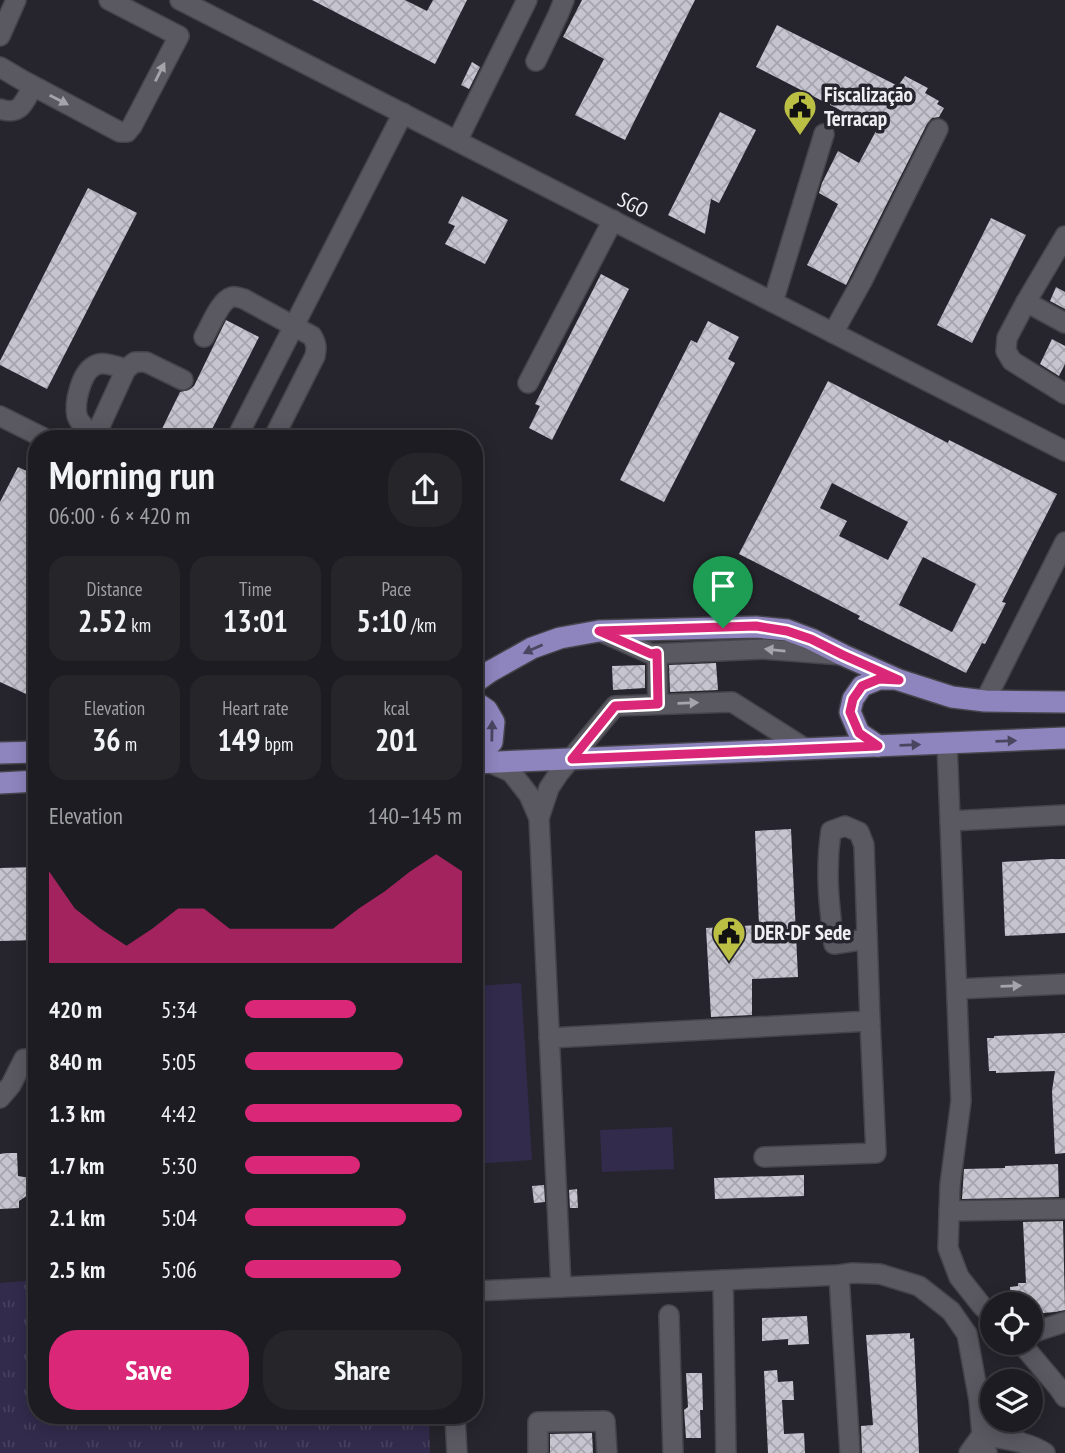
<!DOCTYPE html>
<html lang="en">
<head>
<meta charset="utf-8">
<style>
	body { margin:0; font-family:"PT Sans Narrow",sans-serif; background:#25252a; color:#f1f3f6; height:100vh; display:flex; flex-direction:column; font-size:26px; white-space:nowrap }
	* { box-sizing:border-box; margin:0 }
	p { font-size:23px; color:#a0a1a5 }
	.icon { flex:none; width:38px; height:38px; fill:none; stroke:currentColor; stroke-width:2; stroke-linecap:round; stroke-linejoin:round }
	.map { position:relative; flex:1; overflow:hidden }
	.sheet { position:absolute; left:28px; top:430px; width:455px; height:994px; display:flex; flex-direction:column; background:#1c1c22; border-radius:28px; box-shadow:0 4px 18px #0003,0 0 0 2px #3a3a40 }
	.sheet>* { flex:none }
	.buttons { position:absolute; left:980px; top:1292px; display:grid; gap:14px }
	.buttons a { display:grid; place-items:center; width:63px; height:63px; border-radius:50%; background:#1c1c22; box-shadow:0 4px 18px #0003,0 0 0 2px #3a3a40; font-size:35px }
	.pin { position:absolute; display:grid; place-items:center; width:60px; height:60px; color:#fff; margin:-72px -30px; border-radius:50% 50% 50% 0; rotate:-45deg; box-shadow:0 0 7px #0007 }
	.pin .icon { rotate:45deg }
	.round { display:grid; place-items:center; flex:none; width:74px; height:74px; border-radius:28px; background:#25252a }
	.headline { display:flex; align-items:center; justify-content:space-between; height:119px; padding:0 21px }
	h1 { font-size:38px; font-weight:700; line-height:52px }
	.metrics { display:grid; grid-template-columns:repeat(3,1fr); gap:10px; height:119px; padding:7px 21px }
	.metrics div { display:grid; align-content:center; border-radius:18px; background:#25252a; text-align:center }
	.metrics b { font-size:30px; font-weight:700 }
	.metrics small { font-size:19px; font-weight:400 }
	.metrics p { font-size:19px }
	.chart { height:196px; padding:14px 21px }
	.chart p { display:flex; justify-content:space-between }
	.chart svg { width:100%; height:126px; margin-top:7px; fill:#db2777; opacity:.7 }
	.primary-button { display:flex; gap:14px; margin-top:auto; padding:14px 21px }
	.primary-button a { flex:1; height:80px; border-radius:28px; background:#db2777; color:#fff; font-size:28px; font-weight:700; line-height:80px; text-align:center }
	.primary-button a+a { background:#25252a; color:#f1f3f6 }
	ul { padding:0 21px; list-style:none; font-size:23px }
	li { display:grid; grid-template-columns:112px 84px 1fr; align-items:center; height:52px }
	li i { height:18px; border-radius:9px; background:#db2777 }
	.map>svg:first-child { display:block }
	.grass { fill:url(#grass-tufts) }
	.pitch { fill:#322b4c }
	.building { fill:url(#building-cross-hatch); fill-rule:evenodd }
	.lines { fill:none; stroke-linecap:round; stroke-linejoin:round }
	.minor-casing { stroke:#45444a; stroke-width:22 }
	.major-casing { stroke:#45444a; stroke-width:24 }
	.minor { stroke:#5a5962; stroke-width:19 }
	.major { stroke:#8e84be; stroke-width:21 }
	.oneway { fill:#a4a4aa }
	.oneway2 { fill:#4a4660 }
	.route-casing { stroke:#fff; stroke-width:14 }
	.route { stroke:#db2777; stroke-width:9 }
	.labels { text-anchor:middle; stroke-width:7; stroke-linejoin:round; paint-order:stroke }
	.poi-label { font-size:21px; font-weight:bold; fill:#eeeef3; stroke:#26252d; text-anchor:start }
	.street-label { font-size:21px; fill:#eeeef3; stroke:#26252d }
</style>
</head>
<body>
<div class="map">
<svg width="1065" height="1453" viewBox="0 0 1065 1453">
	<defs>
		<pattern id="grass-tufts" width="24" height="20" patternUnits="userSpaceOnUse" patternTransform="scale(1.75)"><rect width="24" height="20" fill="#322b4c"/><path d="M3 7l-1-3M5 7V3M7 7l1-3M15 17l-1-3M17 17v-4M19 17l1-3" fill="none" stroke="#46405e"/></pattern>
		<pattern id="building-cross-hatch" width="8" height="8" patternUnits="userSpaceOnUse" patternTransform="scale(1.75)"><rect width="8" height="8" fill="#c5c4cf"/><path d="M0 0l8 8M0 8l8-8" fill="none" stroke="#a6a5ae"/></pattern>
	</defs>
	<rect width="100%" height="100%" fill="#26252d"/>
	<path class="grass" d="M37,1280V1416H429L430,1453H0V1283Z"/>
	<g class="pitch">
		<path d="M521,983L532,1160L474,1164V986Z"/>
		<path d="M672,1127L674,1169L602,1172L600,1130Z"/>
	</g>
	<g class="building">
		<path d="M312,0H405L427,11L433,0H467L435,64Z"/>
		<path d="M582,0H695L625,140L575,115L604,59L563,37Z"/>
		<path d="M777,25L898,86L905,76L926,87L928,88L925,93L939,101L937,104L944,108L939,117L932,118L927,124L846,285L807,265L838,204L819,193L822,183L838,151L859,163L877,129L756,67Z"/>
		<path d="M472,62L480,67L469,89L461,85Z"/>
		<path d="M720,112L756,130L719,203L711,199L705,234L668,215Z"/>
		<path d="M88,188L137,213L47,389L0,365V361Z"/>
		<path d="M462,196L508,220L485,264L445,244L455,226L448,223Z"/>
		<path d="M991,218L1026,235L972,343L937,325Z"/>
		<path d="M601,274L629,289L552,440L529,428L540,406L535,404Z"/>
		<path d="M1056,287L1065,292V309L1050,301Z"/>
		<path d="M226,320L259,337L207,439H157L180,392L189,390L194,386Z"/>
		<path d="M708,321L739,337L728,359L735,363L664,502L620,480L691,340L697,343Z"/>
		<path d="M1052,339L1065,346V364L1059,376L1040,364Z"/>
		<path d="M828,381L948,443L949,440L1057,494L1002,602L1006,603L985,644L982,643L966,673L858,619L860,616L739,554ZM832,483L908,522L888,560L839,536L847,521L820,508ZM923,557L976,584L952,632L899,605Z"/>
		<path d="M18,467L37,476V699L0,682V502Z"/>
		<path d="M716,663L718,690L670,692L669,665Z"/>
		<path d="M645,665V688L613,690L612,666Z"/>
		<path d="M791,829L798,977L752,979V1015L711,1017L706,928L759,925L755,831Z"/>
		<path d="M1052,859H1065V933L1005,936L1002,862Z"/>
		<path d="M37,867V940L0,941V868Z"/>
		<path d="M1065,1033V1153L1055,1154L1052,1091L1055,1071L996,1073V1071H989L987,1038H994V1036Z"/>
		<path d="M6,1153H17L18,1176L30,1178L31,1193L19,1201V1208L0,1209V1154Z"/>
		<path d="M1058,1164L1059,1197L962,1199L964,1169L1005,1168V1166Z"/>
		<path d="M804,1175V1196L715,1199L714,1178Z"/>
		<path d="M544,1185L545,1202L534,1203L532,1186Z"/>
		<path d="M577,1189L578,1208H570L569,1190Z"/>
		<path d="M1063,1221L1065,1310L1055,1312L1031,1314V1304H1011L1010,1287L1018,1286V1283H1026L1023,1222Z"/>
		<path d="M807,1316L809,1344L788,1345V1339L762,1341V1318Z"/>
		<path d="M910,1333V1339L914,1338L919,1453H862L861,1426L873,1425L866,1335Z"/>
		<path d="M777,1370L778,1382L793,1381L794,1400H782L784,1434L804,1433L805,1453H768L764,1371Z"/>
		<path d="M686,1373H702L703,1410H700L701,1438H686L684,1410L688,1407Z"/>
		<path d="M592,1433L593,1453H550V1434Z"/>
	</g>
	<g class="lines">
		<defs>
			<g id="minor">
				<path d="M180,0L1065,451"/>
				<path d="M0,36L16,0"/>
				<path d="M536,61L558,15L564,0"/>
				<path d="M0,67L22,80L120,132H127L132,126L179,36L109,0"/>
				<path d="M0,109C21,116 24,102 33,86"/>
				<path d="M457,141L527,0"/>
				<path d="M1065,236L1026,302L1007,338L1006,351L1012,361L1065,394"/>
				<path d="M773,302L824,134"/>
				<path d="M1026,302L1065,323"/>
				<path d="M833,333L862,281L938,129"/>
				<path d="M204,337C210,327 220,300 232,297C236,296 240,298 244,299L312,336C316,343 317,347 315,356L273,439"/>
				<path d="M528,383L613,220"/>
				<path d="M0,416L46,439"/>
				<path d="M95,437C89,431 80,425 77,416C74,403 81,373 94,366C103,360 117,367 126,369"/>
				<path d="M94,439L126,369L135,362H146L183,380"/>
				<path d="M236,439L403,113"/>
				<path d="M599,631L651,654L763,649L842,655"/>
				<path d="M657,654L658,704"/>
				<path d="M985,701L1065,542"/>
				<path d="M947,743L961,1101L950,1185L948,1248L959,1277L982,1306L992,1315"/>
				<path d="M488,762L511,772L529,795L539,818L561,1287"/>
				<path d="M539,818L549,788L559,773L615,706L732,702L806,749"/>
				<path d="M950,821L1065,815"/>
				<path d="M957,989L1065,984"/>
				<path d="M549,1038L870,1021L864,845L859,832L845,826L831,831C825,871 829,905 834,944L867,939"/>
				<path d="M0,1098L11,1085L24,1059"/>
				<path d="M764,1157L876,1153L870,1021"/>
				<path d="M949,1211L1065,1209"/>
				<path d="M839,1275L850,1453"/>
				<path d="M723,1280L726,1453"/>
				<path d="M474,1291L839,1275L853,1273L880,1274L919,1286L951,1311L967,1334L979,1400L982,1435L987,1453"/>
				<path d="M669,1315L673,1453"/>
				<path d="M1031,1333L1065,1322"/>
				<path d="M1020,1342L1058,1387L1065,1397"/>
				<path d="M455,1416L457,1453"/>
				<path d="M982,1435C1003,1439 1027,1441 1045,1453"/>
				<path d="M538,1453V1422L605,1421L607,1453"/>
				<path d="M969,1453L982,1435"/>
			</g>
			<g id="major">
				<path d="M474,683L491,671L532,648L560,638L599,631L756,627L787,630L811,639L843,655L899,680L952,697L985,701L1065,702"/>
				<path d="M474,701L487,710L494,722L492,742L474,762"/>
				<path d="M878,746L859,733L850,712L853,699L862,686L879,679H896"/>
				<path d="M0,753L37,752"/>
				<path d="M474,763L1065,738"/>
				<path d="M0,783L37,781"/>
			</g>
		</defs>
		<use href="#minor" class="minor-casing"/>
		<use href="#major" class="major-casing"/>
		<use href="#minor" class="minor"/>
		<use href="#major" class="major"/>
	</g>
	<defs><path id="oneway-solid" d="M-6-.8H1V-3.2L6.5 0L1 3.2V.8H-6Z" transform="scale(1.75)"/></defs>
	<g class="oneway">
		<use href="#oneway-solid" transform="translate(160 72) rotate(-63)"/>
		<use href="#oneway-solid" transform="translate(59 100) rotate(27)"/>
		<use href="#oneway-solid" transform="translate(775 650) rotate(-174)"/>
		<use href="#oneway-solid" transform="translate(688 703) rotate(-2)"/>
		<use href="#oneway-solid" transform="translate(1011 986) rotate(-2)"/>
	</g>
	<g class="oneway2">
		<use href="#oneway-solid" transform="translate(533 649) rotate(156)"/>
		<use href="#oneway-solid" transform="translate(492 731) rotate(-89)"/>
		<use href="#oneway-solid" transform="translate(1006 741) rotate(-2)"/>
		<use href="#oneway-solid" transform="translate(910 745) rotate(-2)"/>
	</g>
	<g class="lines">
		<defs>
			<path id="route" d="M756,626L787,631L811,639L843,655L899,680L879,679L862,686L853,699L850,712L859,733L878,746L572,759L615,706L658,704L657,653L651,654L599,631Z"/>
		</defs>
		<use href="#route" class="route-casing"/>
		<use href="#route" class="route"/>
	</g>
	<defs>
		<symbol id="civic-pin" viewBox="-11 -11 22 30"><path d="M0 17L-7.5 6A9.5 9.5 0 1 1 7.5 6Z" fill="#bbc044" stroke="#26252d"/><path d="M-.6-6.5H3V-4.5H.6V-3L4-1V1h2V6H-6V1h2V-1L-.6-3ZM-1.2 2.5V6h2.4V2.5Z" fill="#111"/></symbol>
	</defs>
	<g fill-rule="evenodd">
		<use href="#civic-pin" x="781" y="88" width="38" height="52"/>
		<use href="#civic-pin" x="710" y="914" width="38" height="52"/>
	</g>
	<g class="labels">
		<g class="poi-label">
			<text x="824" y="102">Fiscalização<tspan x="824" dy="24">Terracap</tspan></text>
			<text x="754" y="940">DER-DF Sede</text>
		</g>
		<g class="street-label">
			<text transform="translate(633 205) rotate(27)" y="7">SGO</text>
		</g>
	</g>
</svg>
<div class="buttons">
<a><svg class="icon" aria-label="locate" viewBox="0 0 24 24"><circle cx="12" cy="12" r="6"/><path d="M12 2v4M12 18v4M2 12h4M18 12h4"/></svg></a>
<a><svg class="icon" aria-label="layers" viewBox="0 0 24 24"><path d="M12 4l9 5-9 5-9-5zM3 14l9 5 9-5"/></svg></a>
</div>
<div class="pin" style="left:723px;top:628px;background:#1e9e55"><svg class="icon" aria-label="arrive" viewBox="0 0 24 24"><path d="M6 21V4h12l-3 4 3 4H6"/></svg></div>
<section class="sheet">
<div class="headline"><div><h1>Morning run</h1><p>06:00 · 6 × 420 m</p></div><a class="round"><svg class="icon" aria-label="share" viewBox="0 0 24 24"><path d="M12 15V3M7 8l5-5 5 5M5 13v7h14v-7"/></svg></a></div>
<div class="metrics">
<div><p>Distance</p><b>2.52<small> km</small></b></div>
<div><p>Time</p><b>13:01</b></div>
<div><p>Pace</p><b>5:10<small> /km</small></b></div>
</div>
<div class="metrics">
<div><p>Elevation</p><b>36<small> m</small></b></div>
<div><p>Heart rate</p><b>149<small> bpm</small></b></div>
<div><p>kcal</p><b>201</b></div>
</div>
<div class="chart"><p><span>Elevation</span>140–145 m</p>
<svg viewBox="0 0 160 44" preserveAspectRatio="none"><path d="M0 44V12L10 25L20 32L30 38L40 32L50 25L60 25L70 32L80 32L90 32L100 32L110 32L120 25L130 19L140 12L150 6L160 12V44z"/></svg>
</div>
<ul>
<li><b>420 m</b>5:34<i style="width:51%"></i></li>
<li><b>840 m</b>5:05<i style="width:73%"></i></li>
<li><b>1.3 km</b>4:42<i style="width:100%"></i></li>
<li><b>1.7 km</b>5:30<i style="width:53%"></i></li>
<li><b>2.1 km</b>5:04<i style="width:74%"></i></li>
<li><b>2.5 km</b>5:06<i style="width:72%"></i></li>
</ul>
<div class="primary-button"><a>Save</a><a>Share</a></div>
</section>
</div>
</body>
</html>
